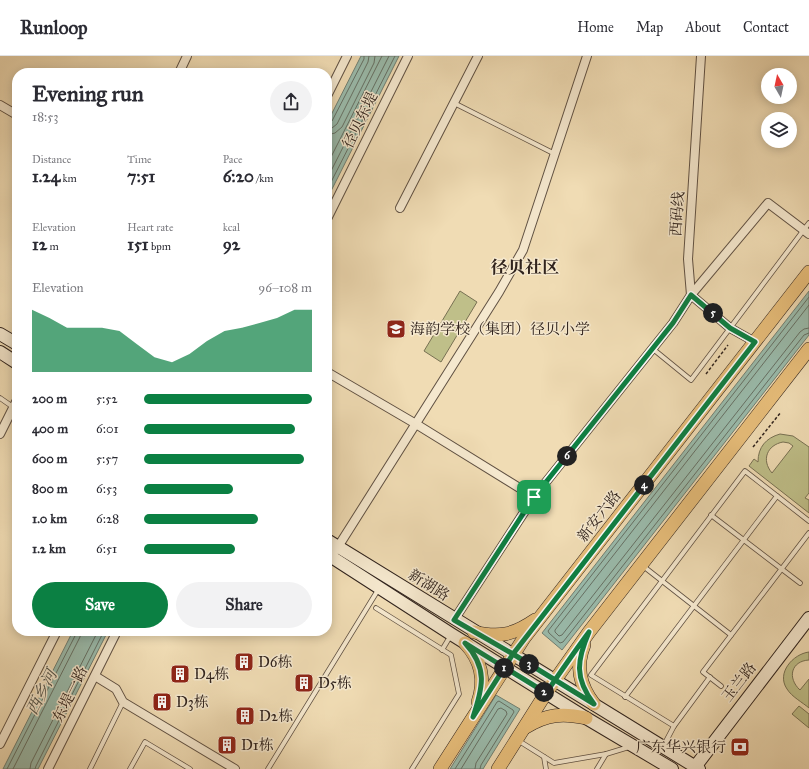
<!DOCTYPE html>
<html lang="en">
<head>
<meta charset="utf-8">
<style>
	body { margin:0; font-family:"IM FELL Great Primer","Noto Serif SC",serif; background:#f2f2f3; color:#2b2b33; height:100vh; display:flex; flex-direction:column; font-size:15px; white-space:nowrap }
	* { box-sizing:border-box; margin:0 }
	p { font-size:13px; color:#7c7c81 }
	.icon { flex:none; width:22px; height:22px; fill:none; stroke:currentColor; stroke-width:2; stroke-linecap:round; stroke-linejoin:round }
	.map { position:relative; flex:1; overflow:hidden }
	.drawer { position:absolute; left:12px; top:12px; width:320px; height:568px; display:flex; flex-direction:column; background:#fff; border-radius:16px; box-shadow:0 2px 10px #0003 }
	.drawer>* { flex:none }
	.needle { width:26px; rotate:351deg }
	.buttons { position:absolute; left:761px; top:12px; display:grid; gap:8px }
	.buttons a { display:grid; place-items:center; width:36px; height:36px; border-radius:50%; background:#fff; box-shadow:0 2px 10px #0003; font-size:20px }
	.pin { position:absolute; display:grid; place-items:center; width:34px; height:34px; color:#fff; margin:-17px; border-radius:8px; box-shadow:0 2px 6px #0006 }
	.km { position:absolute; width:20px; height:20px; margin:-10px; border-radius:50%; background:#222; color:#fff; font-size:11px; line-height:20px; text-align:center }
	.round { display:grid; place-items:center; flex:none; width:42px; height:42px; border-radius:21px; background:#f2f2f3 }
	.head { display:flex; align-items:center; justify-content:space-between; height:68px; padding:0 20px }
	h1 { font-size:22px; font-weight:700; line-height:30px }
	.metrics { display:grid; grid-template-columns:repeat(3,1fr); gap:6px; height:68px; padding:4px 20px }
	.metrics div { display:grid; align-content:center }
	.metrics b { font-size:17px; font-weight:700 }
	.metrics small { font-size:11px; font-weight:400 }
	.metrics p { font-size:11px }
	.chart { height:112px; padding:8px 20px }
	.chart p { display:flex; justify-content:space-between }
	.chart svg { width:100%; height:72px; margin-top:4px; fill:#0b8043; opacity:.7 }
	.action { display:flex; gap:8px; margin-top:auto; padding:8px 20px }
	.action a { flex:1; height:46px; border-radius:24px; background:#0b8043; color:#fff; font-size:16px; font-weight:700; line-height:46px; text-align:center }
	.action a+a { background:#f2f2f3; color:#2b2b33 }
	ul { padding:0 20px; list-style:none; font-size:13px }
	li { display:grid; grid-template-columns:64px 48px 1fr; align-items:center; height:30px }
	li i { height:10px; border-radius:5px; background:#0b8043 }
	header { display:flex; align-items:center; gap:24px; box-sizing:border-box; height:56px; padding:0 20px; background:#fff; border-bottom:1px solid #e1e1e2 }
	header strong { font-size:19px }
	nav { display:flex; gap:22px; margin-inline-start:auto; font-size:14px }
	.map>svg:first-child { display:block }
	.green { fill:#bfbf89; stroke:#787153; fill-rule:evenodd }
	.water { fill:#9abcad; stroke:#707f73 }
	.lines { fill:none; stroke-linecap:round; stroke-linejoin:round }
	.shore { stroke:#657065; stroke-width:1 }
	.lane-casing { stroke:#605143; stroke-width:5.5 }
	.street-casing { stroke:#605143; stroke-width:10 }
	.secondary-casing { stroke:#30231d; stroke-width:14 }
	.primary-casing { stroke:#30231d; stroke-width:14 }
	.path { stroke:#30231d; stroke-width:1.5; stroke-dasharray:3 2; stroke-linecap:butt }
	.lane { stroke:#f5e8ce; stroke-width:4 }
	.street { stroke:#f5e8ce; stroke-width:8 }
	.secondary { stroke:#f5e8ce; stroke-width:12 }
	.primary { stroke:#e8be7a; stroke-width:13 }
	.route-casing { stroke:#fff; stroke-width:8 }
	.route { stroke:#0b8043; stroke-width:5 }
	.labels { text-anchor:middle; stroke-width:3; stroke-linejoin:round; paint-order:stroke }
	.street-label { font-size:15px; fill:#30231d; stroke:#f5e8ce }
	.poi-label { font-size:15px; fill:#30231d; stroke:#f5e8ce; text-anchor:start }
	.water-label { font-size:16px; font-style:italic; fill:#505148; stroke:#f5e8ce }
	.quarter-label { font-size:17px; font-weight:bold; fill:#30231d; stroke:#f5e8ce }
</style>
</head>
<body>
<header>
<strong>Runloop</strong>
<nav><a>Home</a><a>Map</a><a>About</a><a>Contact</a></nav>
</header>
<div class="map">
<svg width="809" height="713" viewBox="0 0 809 713">
	<rect width="100%" height="100%" fill="#f0dcb4"/>
	<filter id="stains"><feTurbulence type="fractalNoise" baseFrequency=".005" numOctaves="4"/><feColorMatrix values="0 0 0 0 .2 0 0 0 0 .09 0 0 0 0 .02 0 0 0 .5 -.17"/></filter>
	<radialGradient id="worn" r=".72"><stop offset=".6" stop-color="#630" stop-opacity="0"/><stop offset="1" stop-color="#630" stop-opacity=".3"/></radialGradient>
	<g class="green">
		<path d="M460,235L477,246L441,306L424,295Z"/>
		<path d="M780,378L793,380L809,391V437L805,442L809,444V457L749,410L754,403L758,406C758,391 766,382 780,378ZM783,386L789,387L793,390L772,417C761,404 767,389 783,386Z"/>
		<path d="M809,596V604C791,605 787,622 800,634L809,623V652C802,646 792,641 787,633C776,617 793,598 809,596Z"/>
		<path d="M799,650L809,658V672L792,658Z"/>
	</g>
	<g class="water">
		<path d="M361,0H399L327,143V67Z"/>
		<path d="M809,235V279L562,594L542,577Z"/>
		<path d="M73,575H108L38,713H3Z"/>
		<path d="M496,639L520,653L483,713H450Z"/>
	</g>
	<g class="lines">
		<g class="shore">
			<path d="M327,68L332,65L364,3V0"/>
			<path d="M327,73L332,72L337,68L368,6L369,0"/>
			<path d="M327,79L335,77L342,71L374,7L375,0"/>
			<path d="M327,109L382,0"/>
			<path d="M327,123L389,0"/>
			<path d="M327,134L395,0"/>
			<path d="M809,241L548,575L549,577L560,587L563,586L804,279L809,277"/>
			<path d="M809,249L555,574V576L559,580L562,579L800,276L804,273L809,272"/>
			<path d="M7,713L76,578V575"/>
			<path d="M13,713L80,581L81,575"/>
			<path d="M30,713L31,707L98,575"/>
			<path d="M35,713L36,710L104,575"/>
			<path d="M455,713L497,646L499,645L513,654L514,656L481,709L480,713"/>
			<path d="M461,713L498,653L501,652L506,655L507,658L476,707L475,713"/>
		</g>
		<defs>
			<g id="lane">
				<path d="M454,47L555,98"/>
				<path d="M653,293L691,324L809,167"/>
				<path d="M0,342L13,351"/>
				<path d="M711,459L800,527"/>
				<path d="M643,510L731,579"/>
				<path d="M376,552L451,599L459,638L412,713"/>
				<path d="M442,594L451,579"/>
				<path d="M721,630L703,616L809,477"/>
				<path d="M625,641L777,440"/>
				<path d="M674,670L591,619L745,415L809,465"/>
				<path d="M519,685L554,707L606,698L629,691"/>
				<path d="M664,689L674,670L710,621"/>
				<path d="M544,701L546,713"/>
				<path d="M90,713L123,646"/>
				<path d="M130,713L145,686L190,713"/>
				<path d="M268,713L378,534"/>
				<path d="M597,713L606,698"/>
			</g>
			<g id="street">
				<path d="M701,0L688,203L691,239L730,272L755,286"/>
				<path d="M179,17L187,0"/>
				<path d="M327,40L347,0"/>
				<path d="M0,49L17,59"/>
				<path d="M400,152L478,0"/>
				<path d="M327,163L408,0"/>
				<path d="M327,316L416,368L534,441"/>
				<path d="M0,378L17,344"/>
				<path d="M336,494L499,236L523,194L587,0"/>
				<path d="M454,564L534,441L673,267L691,239L768,147L809,178"/>
				<path d="M95,620L116,633L123,646L235,713"/>
				<path d="M0,688L57,575"/>
				<path d="M48,713L117,575"/>
			</g>
			<g id="secondary">
				<path d="M0,278L17,288"/>
				<path d="M0,296L17,307"/>
				<path d="M327,484L699,713"/>
				<path d="M327,498L451,578L586,662L672,713"/>
				<path d="M695,711L809,562"/>
			</g>
			<g id="primary">
				<path d="M474,576C499,582 513,579 535,564"/>
				<path d="M465,587C481,604 486,623 478,646"/>
				<path d="M584,589C575,611 580,630 594,648"/>
				<path d="M526,671C547,658 563,657 586,662"/>
				<path d="M440,713L524,582L809,216"/>
				<path d="M498,713L546,637L589,576L809,293"/>
			</g>
		</defs>
		<use href="#lane" class="lane-casing"/>
		<use href="#street" class="street-casing"/>
		<use href="#secondary" class="secondary-casing"/>
		<use href="#primary" class="primary-casing"/>
		<g class="path">
			<path d="M706,318L728,289"/>
			<path d="M753,391L781,356"/>
		</g>
		<use href="#lane" class="lane"/>
		<use href="#street" class="street"/>
		<use href="#secondary" class="secondary"/>
		<use href="#primary" class="primary"/>
	</g>
	<g class="lines">
		<defs>
			<path id="route" d="M534,441L454,564L513,598L473,661C483,631 488,612 465,587C492,604 519,620 546,637C560,617 574,596 589,576C577,604 574,622 594,648L513,598L755,286L730,272L691,239L673,267L534,441"/>
		</defs>
		<use href="#route" class="route-casing"/>
		<use href="#route" class="route"/>
	</g>
	<defs>
		<symbol id="school-square" viewBox="-11 -11 22 22"><rect x="-9" y="-9" width="18" height="18" rx="4" fill="#8f2418" stroke="#f5e8ce"/><path d="M0-5L7-2L0 1L-7-2ZM-4 1L0 2.5L4 1V4Q0 6-4 4Z" fill="#fff"/></symbol>
		<symbol id="building-square" viewBox="-11 -11 22 22"><rect x="-9" y="-9" width="18" height="18" rx="4" fill="#8f2418" stroke="#f5e8ce"/><path d="M-4-6H4V6H1V3H-1V6H-4ZM-2.5-4.3h1.7v1.8h-1.7ZM.8-4.3h1.7v1.8H.8ZM-2.5-1h1.7V.8h-1.7ZM.8-1h1.7V.8H.8Z" fill="#fff"/></symbol>
		<symbol id="bank-square" viewBox="-11 -11 22 22"><rect x="-9" y="-9" width="18" height="18" rx="4" fill="#8f2418" stroke="#f5e8ce"/><path d="M-6-4H6V4H-6ZM0-2.3a2.3 2.3 0 1 0 0 4.6a2.3 2.3 0 1 0 0-4.6Z" fill="#fff"/></symbol>
	</defs>
	<g fill-rule="evenodd">
		<use href="#school-square" x="385" y="262" width="22" height="22"/>
		<use href="#building-square" x="233" y="595" width="22" height="22"/>
		<use href="#building-square" x="169" y="607" width="22" height="22"/>
		<use href="#building-square" x="293" y="616" width="22" height="22"/>
		<use href="#building-square" x="151" y="635" width="22" height="22"/>
		<use href="#building-square" x="234" y="649" width="22" height="22"/>
		<use href="#building-square" x="216" y="678" width="22" height="22"/>
		<use href="#bank-square" x="729" y="680" width="22" height="22"/>
	</g>
	<g class="labels">
		<g class="street-label">
			<text transform="translate(360 64) rotate(-64)" y="5">径贝东堤</text>
			<text transform="translate(677 158) rotate(-86)" y="5">西码线</text>
			<text transform="translate(599 460) rotate(-52)" y="5">新安六路</text>
			<text transform="translate(429 529) rotate(32)" y="5">新湖路</text>
			<text transform="translate(739 626) rotate(-52)" y="5">玉兰路</text>
			<text transform="translate(70 638) rotate(-64)" y="5">东堤一路</text>
		</g>
		<g class="poi-label">
			<text x="410" y="278">海韵学校（集团）径贝小学</text>
			<text x="258" y="611">D6栋</text>
			<text x="194" y="623">D4栋</text>
			<text x="318" y="632">D5栋</text>
			<text x="176" y="651">D3栋</text>
			<text x="259" y="665">D2栋</text>
			<text x="241" y="694">D1栋</text>
			<text x="726" y="696" text-anchor="end">广东华兴银行</text>
		</g>
		<g class="water-label">
			<text transform="translate(41 636) rotate(-63)" y="6">西乡河</text>
		</g>
		<g class="quarter-label">
			<text x="525" y="217">径贝社区</text>
		</g>
	</g>
	<rect width="100%" height="100%" filter="url(#stains)"/>
	<rect width="100%" height="100%" fill="url(#worn)"/>
</svg>
<div class="buttons">
<a><svg class="needle" viewBox="-14 -14 28 28"><path d="M0-13l5 13h-10z" fill="#e53935"/><path d="M0 13l5-13h-10z" fill="#7c7c81"/></svg></a>
<a><svg class="icon" aria-label="layers" viewBox="0 0 24 24"><path d="M12 4l9 5-9 5-9-5zM3 14l9 5 9-5"/></svg></a>
</div>
<div class="pin" style="left:534px;top:441px;background:#1e9e55"><svg class="icon" aria-label="arrive" viewBox="0 0 24 24"><path d="M6 21V4h12l-3 4 3 4H6"/></svg></div>
<b class="km" style="left:504px;top:612px">1</b>
<b class="km" style="left:544px;top:636px">2</b>
<b class="km" style="left:529px;top:608px">3</b>
<b class="km" style="left:644px;top:429px">4</b>
<b class="km" style="left:713px;top:257px">5</b>
<b class="km" style="left:567px;top:400px">6</b>
<section class="drawer">
<div class="head"><div><h1>Evening run</h1><p>18:53</p></div><a class="round"><svg class="icon" aria-label="share" viewBox="0 0 24 24"><path d="M12 15V3M7 8l5-5 5 5M5 13v7h14v-7"/></svg></a></div>
<div class="metrics">
<div><p>Distance</p><b>1.24<small> km</small></b></div>
<div><p>Time</p><b>7:51</b></div>
<div><p>Pace</p><b>6:20<small> /km</small></b></div>
</div>
<div class="metrics">
<div><p>Elevation</p><b>12<small> m</small></b></div>
<div><p>Heart rate</p><b>151<small> bpm</small></b></div>
<div><p>kcal</p><b>92</b></div>
</div>
<div class="chart"><p><span>Elevation</span>96–108 m</p>
<svg viewBox="0 0 160 44" preserveAspectRatio="none"><path d="M0 44V6L10 11L20 17L30 17L40 17L50 19L60 27L70 35L80 38L90 33L100 25L110 19L120 17L130 14L140 11L150 6L160 6V44z"/></svg>
</div>
<ul>
<li><b>200 m</b>5:52<i style="width:100%"></i></li>
<li><b>400 m</b>6:01<i style="width:90%"></i></li>
<li><b>600 m</b>5:57<i style="width:95%"></i></li>
<li><b>800 m</b>6:53<i style="width:53%"></i></li>
<li><b>1.0 km</b>6:28<i style="width:68%"></i></li>
<li><b>1.2 km</b>6:51<i style="width:54%"></i></li>
</ul>
<div class="action"><a>Save</a><a>Share</a></div>
</section>
</div>
</body>
</html>
